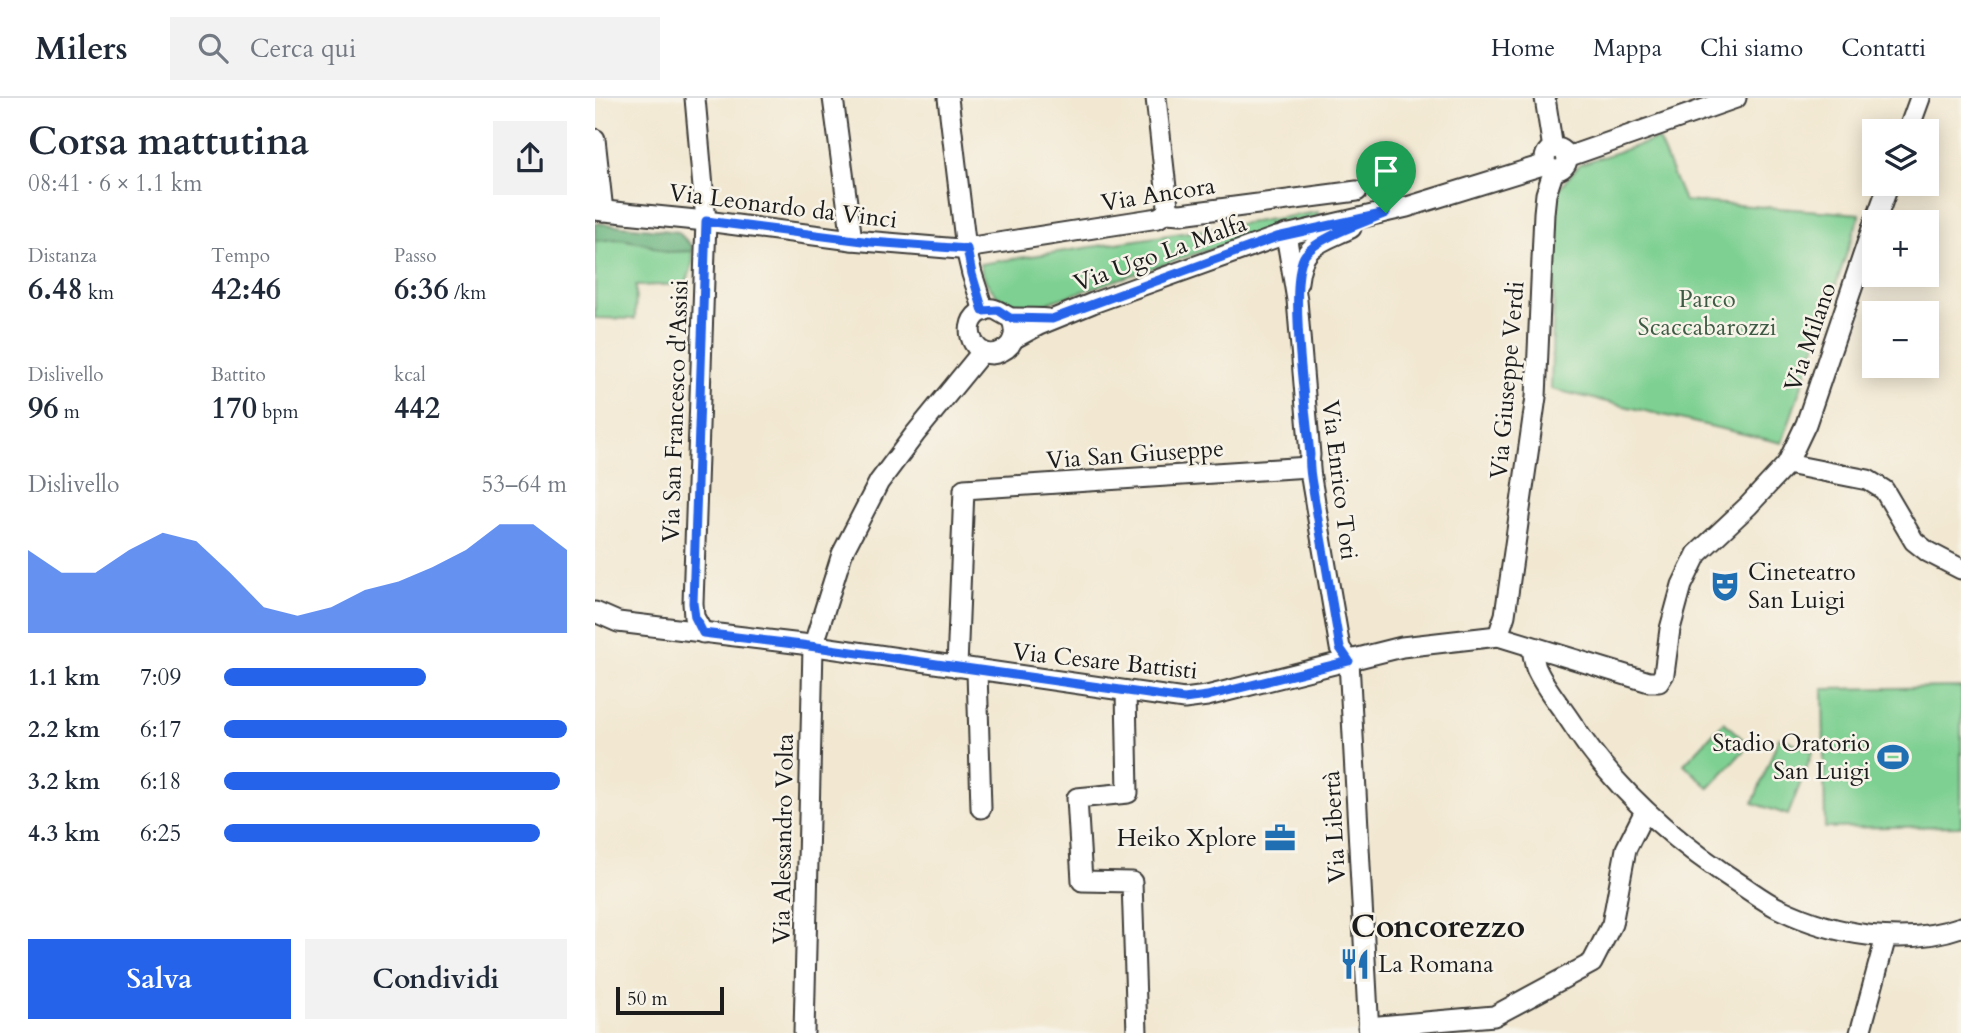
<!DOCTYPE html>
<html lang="it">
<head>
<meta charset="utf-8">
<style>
	body { margin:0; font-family:Cardo,serif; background:#f2f2f3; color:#1f2937; height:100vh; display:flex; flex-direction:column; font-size:26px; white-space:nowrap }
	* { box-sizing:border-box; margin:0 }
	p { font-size:23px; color:#747a83 }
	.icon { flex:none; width:38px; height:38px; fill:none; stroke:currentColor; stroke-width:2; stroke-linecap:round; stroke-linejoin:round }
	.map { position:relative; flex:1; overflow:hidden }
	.panel { display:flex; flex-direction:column; background:#fff; width:595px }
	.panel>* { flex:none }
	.fabs { position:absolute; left:1267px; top:21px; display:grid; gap:14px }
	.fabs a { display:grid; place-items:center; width:77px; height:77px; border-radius:0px; background:#fff; box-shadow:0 4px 18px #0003; font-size:35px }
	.scale { position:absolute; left:21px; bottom:18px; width:108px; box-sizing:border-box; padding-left:7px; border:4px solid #1c1c1c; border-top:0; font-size:19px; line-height:24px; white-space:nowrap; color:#1c1c1c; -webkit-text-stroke:5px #f7f3e8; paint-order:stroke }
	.pin { position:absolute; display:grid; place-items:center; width:60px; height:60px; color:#fff; margin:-72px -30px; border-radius:50% 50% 50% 0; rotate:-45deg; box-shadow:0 0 7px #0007 }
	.pin .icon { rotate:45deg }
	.round { display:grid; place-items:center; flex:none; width:74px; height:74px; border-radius:0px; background:#f2f2f3 }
	.headline { display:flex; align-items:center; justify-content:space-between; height:119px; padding:0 28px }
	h1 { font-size:38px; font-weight:800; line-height:52px }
	.figures { display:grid; grid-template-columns:repeat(3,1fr); gap:10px; height:119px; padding:7px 28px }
	.figures div { display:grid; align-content:center }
	.figures b { font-size:30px; font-weight:800 }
	.figures small { font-size:19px; font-weight:400 }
	.figures p { font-size:19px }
	.chart { height:196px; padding:14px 28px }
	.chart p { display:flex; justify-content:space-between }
	.chart svg { width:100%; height:126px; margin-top:7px; fill:#2563eb; opacity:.7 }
	.action { display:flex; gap:14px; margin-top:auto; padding:14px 28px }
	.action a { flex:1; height:80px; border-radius:0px; background:#2563eb; color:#fff; font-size:28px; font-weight:800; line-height:80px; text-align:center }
	.action a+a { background:#f2f2f3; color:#1f2937 }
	ul { padding:0 28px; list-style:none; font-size:23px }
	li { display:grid; grid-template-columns:112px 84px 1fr; align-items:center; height:52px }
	li i { height:18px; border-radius:9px; background:#2563eb }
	header { display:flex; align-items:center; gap:42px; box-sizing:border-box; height:98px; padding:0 35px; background:#fff; border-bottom:2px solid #e0e1e3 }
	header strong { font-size:33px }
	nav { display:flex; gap:38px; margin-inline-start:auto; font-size:24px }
	.search { width:490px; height:63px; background:#f2f2f3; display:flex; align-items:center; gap:18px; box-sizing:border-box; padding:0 24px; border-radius:0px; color:#747a83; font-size:26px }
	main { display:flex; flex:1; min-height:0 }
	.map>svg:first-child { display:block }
	.green { fill:#7ed092; stroke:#4d7657; stroke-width:2 }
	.forest { fill:#66b27c; stroke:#41674c; stroke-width:2 }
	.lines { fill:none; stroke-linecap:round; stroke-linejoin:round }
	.minor-casing { stroke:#3c3b37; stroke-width:23 }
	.minor { stroke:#fff; stroke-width:19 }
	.route-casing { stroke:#fff; stroke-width:14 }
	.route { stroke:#2563eb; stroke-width:9 }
	.labels { text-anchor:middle; stroke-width:5; stroke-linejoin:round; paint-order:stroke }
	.street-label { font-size:24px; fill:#1c1c1c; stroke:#f7f3e8 }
	.park-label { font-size:24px; fill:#3e5b45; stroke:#f7f3e8 }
	.poi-label { font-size:24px; fill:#1c1c1c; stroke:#f7f3e8; text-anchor:start }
	.district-label { font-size:32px; font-weight:bold; fill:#1c1c1c; stroke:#f7f3e8 }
</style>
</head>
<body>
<header>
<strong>Milers</strong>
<div class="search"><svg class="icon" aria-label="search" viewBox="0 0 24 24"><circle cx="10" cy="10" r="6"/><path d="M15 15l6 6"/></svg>Cerca qui</div>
<nav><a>Home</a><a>Mappa</a><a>Chi siamo</a><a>Contatti</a></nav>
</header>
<main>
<section class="panel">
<div class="headline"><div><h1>Corsa mattutina</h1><p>08:41 · 6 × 1.1 km</p></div><a class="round"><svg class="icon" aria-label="share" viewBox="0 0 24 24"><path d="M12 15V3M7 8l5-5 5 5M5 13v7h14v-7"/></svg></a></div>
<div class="figures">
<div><p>Distanza</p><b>6.48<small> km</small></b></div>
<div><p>Tempo</p><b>42:46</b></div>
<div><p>Passo</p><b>6:36<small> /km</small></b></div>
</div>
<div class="figures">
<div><p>Dislivello</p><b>96<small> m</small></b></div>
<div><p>Battito</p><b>170<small> bpm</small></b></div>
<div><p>kcal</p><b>442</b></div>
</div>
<div class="chart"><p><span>Dislivello</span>53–64 m</p>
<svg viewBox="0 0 160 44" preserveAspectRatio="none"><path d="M0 44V15L10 23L20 23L30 15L40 9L50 12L60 23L70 35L80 38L90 35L100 29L110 26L120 21L130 15L140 6L150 6L160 15V44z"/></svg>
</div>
<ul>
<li><b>1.1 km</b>7:09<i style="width:59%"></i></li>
<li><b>2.2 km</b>6:17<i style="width:100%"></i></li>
<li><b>3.2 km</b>6:18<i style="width:98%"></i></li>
<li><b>4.3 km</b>6:25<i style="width:92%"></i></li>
</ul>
<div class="action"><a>Salva</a><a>Condividi</a></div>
</section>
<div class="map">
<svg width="1366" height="935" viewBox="0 0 1366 935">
	<rect width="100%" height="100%" fill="#f7f3e8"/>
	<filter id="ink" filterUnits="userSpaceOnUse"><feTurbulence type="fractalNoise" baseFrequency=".0143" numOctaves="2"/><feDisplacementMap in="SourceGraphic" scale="14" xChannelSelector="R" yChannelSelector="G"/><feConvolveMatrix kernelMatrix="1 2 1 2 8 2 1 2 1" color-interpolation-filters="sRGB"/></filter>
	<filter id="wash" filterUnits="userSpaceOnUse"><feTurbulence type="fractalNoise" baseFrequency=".00686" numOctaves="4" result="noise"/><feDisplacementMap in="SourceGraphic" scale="28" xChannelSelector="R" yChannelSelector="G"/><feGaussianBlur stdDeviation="1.57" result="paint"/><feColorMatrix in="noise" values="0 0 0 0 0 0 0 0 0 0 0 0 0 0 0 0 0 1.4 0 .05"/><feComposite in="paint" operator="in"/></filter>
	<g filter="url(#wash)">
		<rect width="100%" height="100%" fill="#f2e8d2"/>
		<g class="green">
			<path d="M1063,41L1089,103L1265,116L1187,345L956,291L962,93L985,66Z"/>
			<path d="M723,114L724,119L612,152L431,212C407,203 390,193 385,166Z"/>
			<path d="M0,125L83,134C103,155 100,159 91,186L41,188L40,221L0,220Z"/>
			<path d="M1366,589V728L1230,730L1228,591Z"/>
			<path d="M1129,624L1154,647L1114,690L1089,666Z"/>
			<path d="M1184,639L1218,653L1193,717L1158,705Z"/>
		</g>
		<path class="forest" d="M0,125L83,134L96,147L98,153L71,154L48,145L24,141L0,143Z"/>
	</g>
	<g filter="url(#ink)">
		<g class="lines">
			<defs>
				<g id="minor">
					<path d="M100,0L111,123L98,505L99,519L108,535"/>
					<path d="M238,0L257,142"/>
					<path d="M353,0L371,151L377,176L389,213"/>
					<path d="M561,0L573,108L571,115"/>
					<path d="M950,0L958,51"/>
					<path d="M1313,33L1325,0"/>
					<path d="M0,41L8,113"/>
					<circle cx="961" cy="61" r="11"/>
					<path d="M972,59L1141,0"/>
					<path d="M0,112L111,123L257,142L364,151L563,120L571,115L586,116L762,93"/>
					<path d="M1280,124L1294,86"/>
					<path d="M691,136L702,202L715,357C713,372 718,388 720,404L745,550L754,563"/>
					<path d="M703,184C707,146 724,145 756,130"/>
					<path d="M416,220C422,233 420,247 407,253C383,266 363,231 384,215C401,203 407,220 419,220C430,220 442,220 453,221"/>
					<path d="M418,241L444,227L498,205L682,139L812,109L951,66"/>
					<path d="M1192,366L1273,382L1289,392L1319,443L1333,454L1366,471"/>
					<path d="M0,514L23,524L207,546L589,601L612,598L807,549L903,538L1054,584H1064L1069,576L1075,531L1087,487L1102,456L1153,408L1192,366L1211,326L1279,125"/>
					<path d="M903,538L910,517L941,299L949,115L951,96L959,72"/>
					<path d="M937,550C938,556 939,564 941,570C949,589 965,607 976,624C1020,692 1081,745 1148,788C1160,796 1172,805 1185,811C1239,837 1309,849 1366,829"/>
					<path d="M754,563L774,935"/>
					<path d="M362,569L369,391L714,369"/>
					<path d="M382,573L386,710"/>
					<path d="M531,593L533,695L482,700L487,783L537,784L542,935"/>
					<path d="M773,929L899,918L997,865L1017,826L1031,751L1050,713"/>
					<path d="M209,935L218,549L247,456L284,384L320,336L387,254"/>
					<path d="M1265,935L1291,839"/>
				</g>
			</defs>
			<use href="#minor" class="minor-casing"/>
			<use href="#minor" class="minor"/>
		</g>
	</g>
	<g class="lines" filter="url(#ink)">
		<defs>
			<path id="route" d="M791,115C769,125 724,138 710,157C692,180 712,322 715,357C713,372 718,388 720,404L745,550L754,563L612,598L589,601L207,547L108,535L100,519L98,505L111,123L276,144L372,151L377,176L388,213L403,212L415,220L457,221L682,139Z"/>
		</defs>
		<use href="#route" class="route-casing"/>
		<use href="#route" class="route"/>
	</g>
	<defs>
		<symbol id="theatre-bare" viewBox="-9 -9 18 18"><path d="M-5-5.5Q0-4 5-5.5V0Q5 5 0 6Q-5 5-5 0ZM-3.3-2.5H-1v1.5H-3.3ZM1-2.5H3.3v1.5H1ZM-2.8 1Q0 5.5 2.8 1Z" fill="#1f6fb2" stroke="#f7f3e8" stroke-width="2.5" paint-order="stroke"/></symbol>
		<symbol id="stadium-bare" viewBox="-9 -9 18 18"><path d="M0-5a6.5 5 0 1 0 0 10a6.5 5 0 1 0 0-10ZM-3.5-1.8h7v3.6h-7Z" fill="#1f6fb2" stroke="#f7f3e8" stroke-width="2.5" paint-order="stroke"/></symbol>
		<symbol id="office-bare" viewBox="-9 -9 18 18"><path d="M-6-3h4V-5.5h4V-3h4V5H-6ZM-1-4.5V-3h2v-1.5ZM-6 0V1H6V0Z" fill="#1f6fb2" stroke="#f7f3e8" stroke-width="2.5" paint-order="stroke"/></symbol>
		<symbol id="restaurant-bare" viewBox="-9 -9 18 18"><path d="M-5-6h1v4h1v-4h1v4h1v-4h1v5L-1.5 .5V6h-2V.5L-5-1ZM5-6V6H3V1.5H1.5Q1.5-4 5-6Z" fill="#1f6fb2" stroke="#f7f3e8" stroke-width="2.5" paint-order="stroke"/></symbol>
	</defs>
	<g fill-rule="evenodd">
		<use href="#theatre-bare" x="1108" y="466" width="44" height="44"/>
		<use href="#stadium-bare" x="1276" y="637" width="44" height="44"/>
		<use href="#office-bare" x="663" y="718" width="44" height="44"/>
		<use href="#restaurant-bare" x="738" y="844" width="44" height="44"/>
	</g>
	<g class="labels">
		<g class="street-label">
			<text transform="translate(563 96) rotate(-9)" y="8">Via Ancora</text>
			<text transform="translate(188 108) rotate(7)" y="8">Via Leonardo da Vinci</text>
			<text transform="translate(565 155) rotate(-20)" y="8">Via Ugo La Malfa</text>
			<text transform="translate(1215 239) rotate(-71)" y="8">Via Milano</text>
			<text transform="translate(912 282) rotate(-85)" y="8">Via Giuseppe Verdi</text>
			<text transform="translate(80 313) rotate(-88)" y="8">Via San Francesco d'Assisi</text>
			<text transform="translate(540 356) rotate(-4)" y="8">Via San Giuseppe</text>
			<text transform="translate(745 382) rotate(83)" y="8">Via Enrico Toti</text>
			<text transform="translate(510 563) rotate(6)" y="8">Via Cesare Battisti</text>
			<text transform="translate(739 729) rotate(-93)" y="8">Via Libertà</text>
			<text transform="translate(188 741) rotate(-89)" y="8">Via Alessandro Volta</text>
		</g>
		<g class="park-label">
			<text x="1112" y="209">Parco<tspan x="1112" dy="28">Scaccabarozzi</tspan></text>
		</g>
		<g class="poi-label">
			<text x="1153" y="482">Cineteatro<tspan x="1153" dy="28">San Luigi</tspan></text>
			<text x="1275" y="653" text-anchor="end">Stadio Oratorio<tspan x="1275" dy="28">San Luigi</tspan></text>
			<text x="662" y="748" text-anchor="end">Heiko Xplore</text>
			<text x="783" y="874">La Romana</text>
		</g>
		<g class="district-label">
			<text x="843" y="839">Concorezzo</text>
		</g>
	</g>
</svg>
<div class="fabs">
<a><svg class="icon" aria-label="layers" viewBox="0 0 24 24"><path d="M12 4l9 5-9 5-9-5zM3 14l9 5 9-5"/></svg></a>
<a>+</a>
<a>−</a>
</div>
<div class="scale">50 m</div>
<div class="pin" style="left:791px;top:115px;background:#1e9e55"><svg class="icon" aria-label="arrive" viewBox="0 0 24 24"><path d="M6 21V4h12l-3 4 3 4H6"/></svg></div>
</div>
</main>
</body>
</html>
